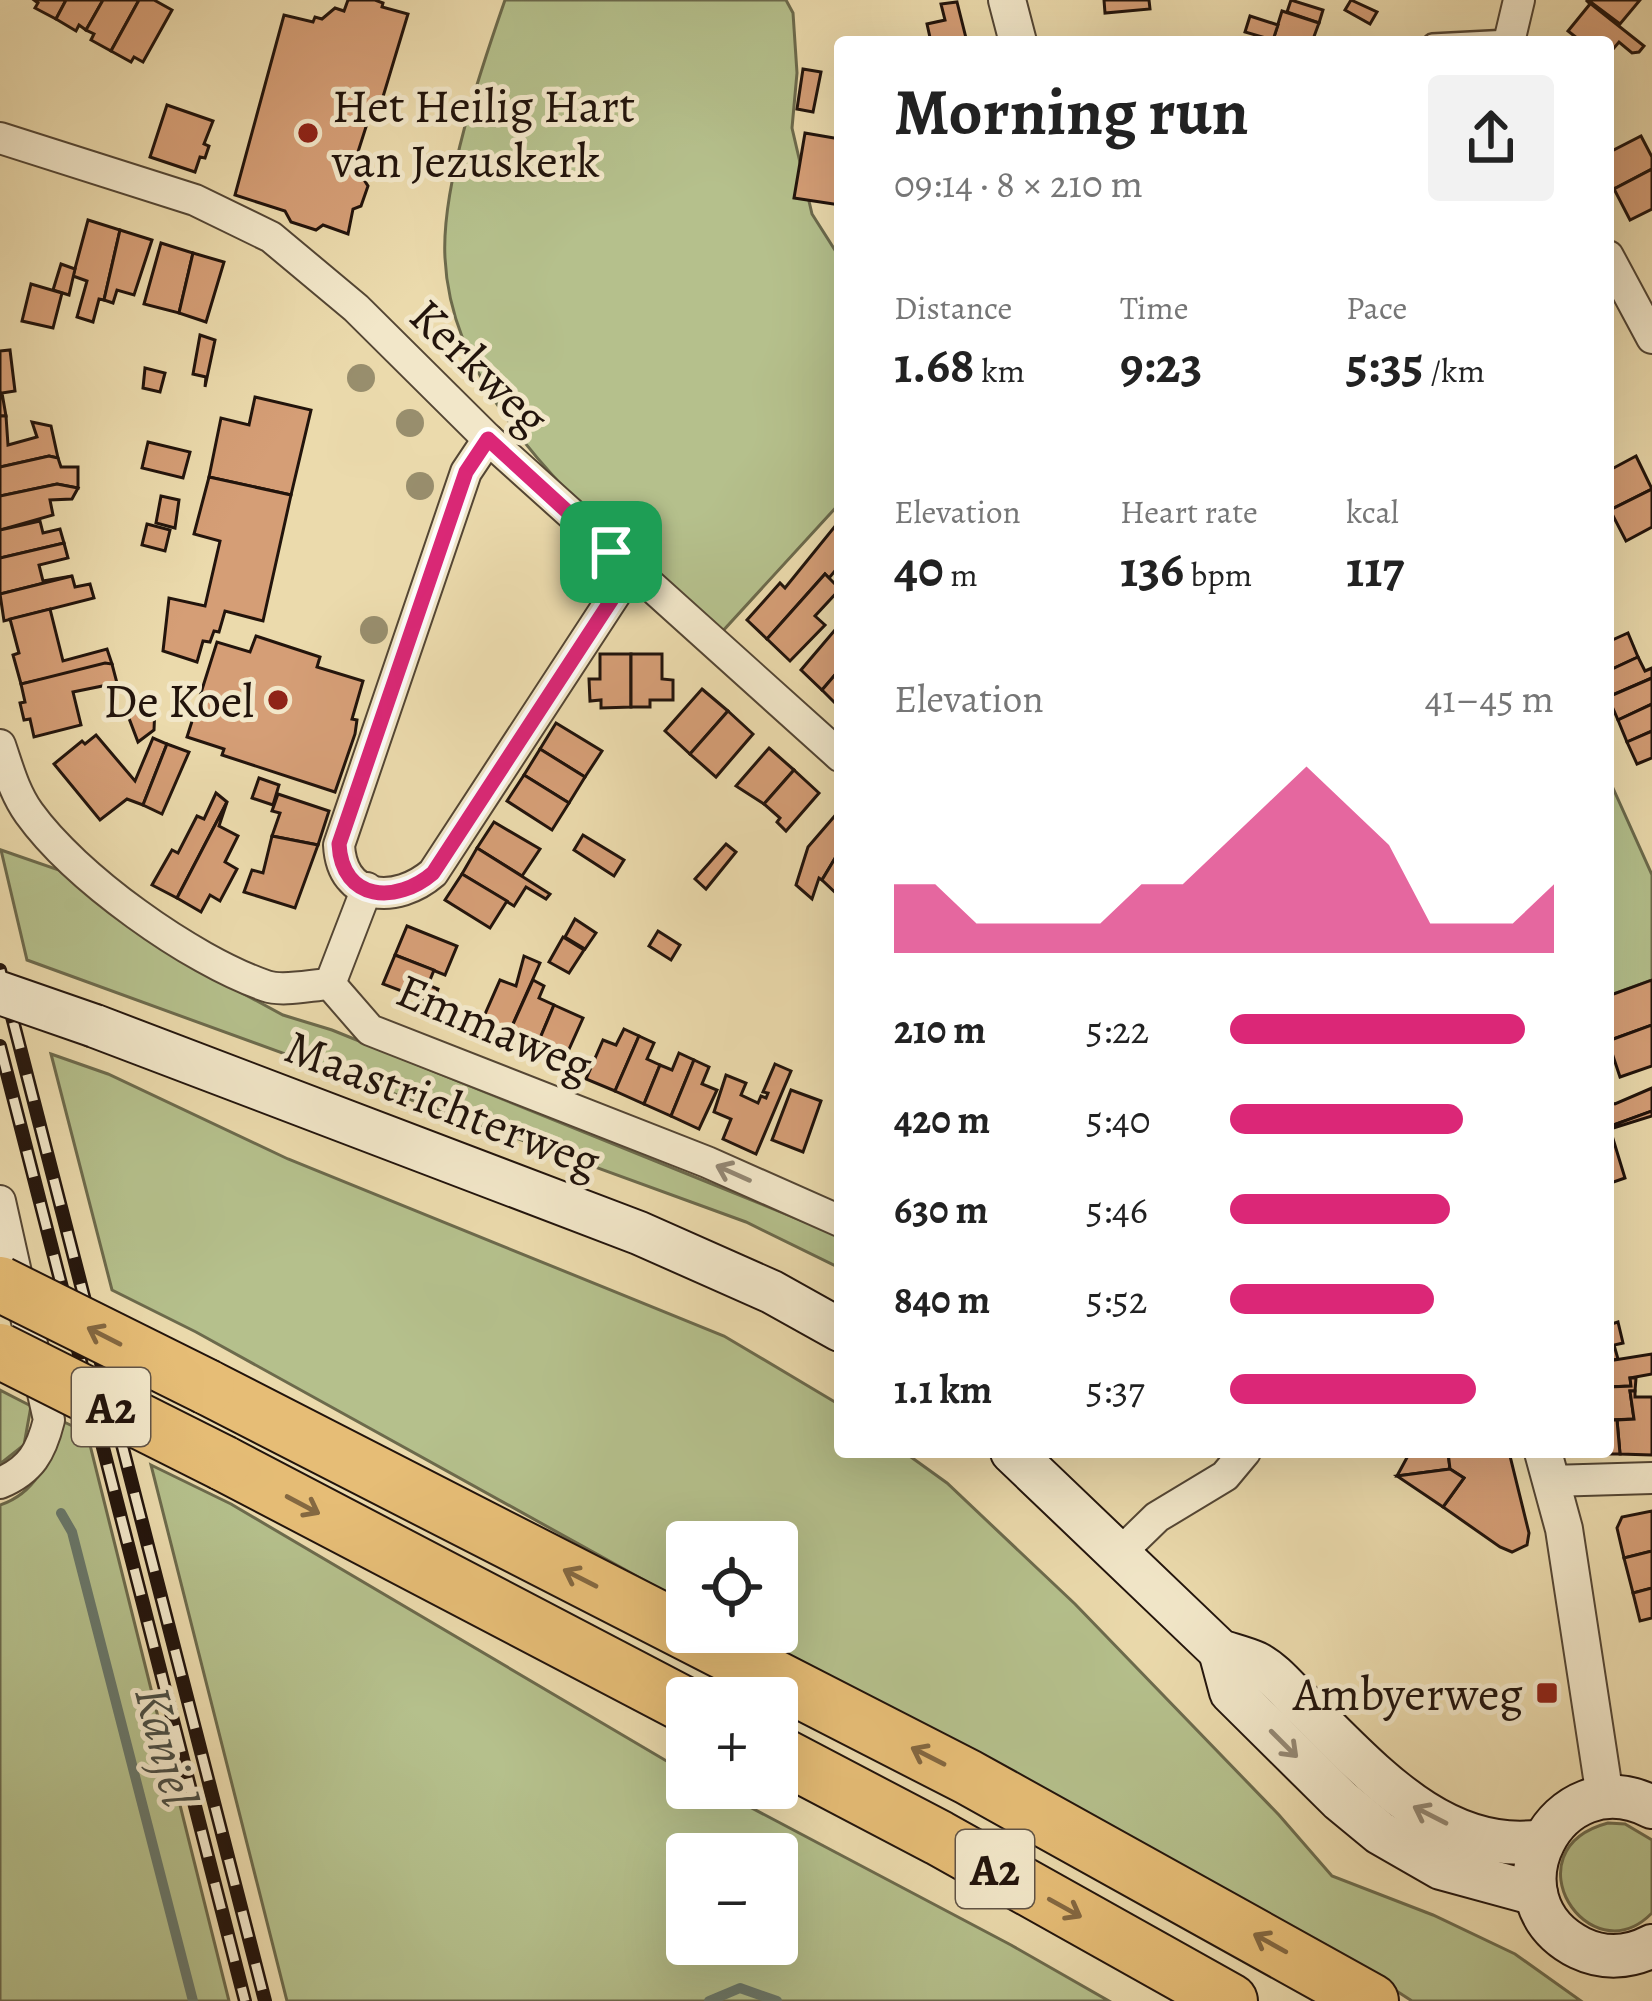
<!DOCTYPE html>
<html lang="en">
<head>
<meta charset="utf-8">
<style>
	body { margin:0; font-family:Alegreya,serif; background:#f2f2f2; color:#222; height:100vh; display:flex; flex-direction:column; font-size:45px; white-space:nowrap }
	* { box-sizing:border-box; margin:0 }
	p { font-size:39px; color:#767676 }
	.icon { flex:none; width:66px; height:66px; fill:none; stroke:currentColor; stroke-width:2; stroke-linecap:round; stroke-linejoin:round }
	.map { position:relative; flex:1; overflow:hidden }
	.details { position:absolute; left:834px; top:36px; width:780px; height:1422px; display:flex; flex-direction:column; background:#fff; border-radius:12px; box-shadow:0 12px 48px #0002 }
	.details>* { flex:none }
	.fabs { position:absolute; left:666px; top:1521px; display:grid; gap:24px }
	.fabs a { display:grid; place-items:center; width:132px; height:132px; border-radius:12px; background:#fff; box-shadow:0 12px 48px #0002; font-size:60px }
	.pin { position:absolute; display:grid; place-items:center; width:102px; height:102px; color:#fff; margin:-51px; border-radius:24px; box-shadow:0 6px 18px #0006 }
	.round { display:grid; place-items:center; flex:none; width:126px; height:126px; border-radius:12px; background:#f2f2f2 }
	.headline { display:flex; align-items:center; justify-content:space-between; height:204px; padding:0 60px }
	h1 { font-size:66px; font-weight:700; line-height:90px }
	.stats { display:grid; grid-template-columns:repeat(3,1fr); gap:18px; height:204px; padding:12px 60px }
	.stats div { display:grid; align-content:center }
	.stats b { font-size:51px; font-weight:700 }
	.stats small { font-size:33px; font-weight:400 }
	.stats p { font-size:33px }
	.chart { height:336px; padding:24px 60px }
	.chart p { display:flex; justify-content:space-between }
	.chart svg { width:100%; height:216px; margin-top:12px; fill:#db2777; opacity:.7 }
	ul { padding:0 60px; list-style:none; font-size:39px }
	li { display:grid; grid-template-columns:192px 144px 1fr; align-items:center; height:90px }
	li i { height:30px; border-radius:15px; background:#db2777 }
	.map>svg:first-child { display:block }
	.green { fill:#b5c08c; stroke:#6c6a4c; stroke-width:3; fill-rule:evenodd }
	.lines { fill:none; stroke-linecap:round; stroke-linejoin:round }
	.stream { stroke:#69786b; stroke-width:10 }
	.building { fill:#d59e76; stroke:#22140c; stroke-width:3 }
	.service-casing { stroke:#544634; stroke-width:20 }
	.minor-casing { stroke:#544634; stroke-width:34 }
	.tertiary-casing { stroke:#544634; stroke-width:40 }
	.secondary-casing { stroke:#22140c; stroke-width:46 }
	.motorway-casing { stroke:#22140c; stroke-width:58 }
	.service { stroke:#f2e7c9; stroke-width:15 }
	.minor { stroke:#f2e7c9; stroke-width:30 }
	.tertiary { stroke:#f2e7c9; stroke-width:36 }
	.secondary { stroke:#f2e7c9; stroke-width:42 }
	.motorway { stroke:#e6bd76; stroke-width:54 }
	.rail-casing { stroke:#22140c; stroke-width:14 }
	.rail { stroke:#f2e7c9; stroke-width:9; stroke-dasharray:27; stroke-linecap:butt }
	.secondary-bridge-casing { stroke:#22140c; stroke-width:46; stroke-linecap:butt }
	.motorway-bridge-casing { stroke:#22140c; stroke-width:58; stroke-linecap:butt }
	.secondary-bridge { stroke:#f2e7c9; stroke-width:42 }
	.motorway-bridge { stroke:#e6bd76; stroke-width:54 }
	.tree { fill:#988e6d }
	.oneway { stroke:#948874 }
	.oneway2 { stroke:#846841 }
	.route-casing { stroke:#fff; stroke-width:24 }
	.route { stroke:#db2777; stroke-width:15 }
	.poi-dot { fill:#8f2418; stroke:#f2e7c9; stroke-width:4.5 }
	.labels { text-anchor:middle; stroke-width:10; stroke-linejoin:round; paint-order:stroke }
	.shield { fill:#f2e7c9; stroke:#605345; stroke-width:3 }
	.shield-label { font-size:45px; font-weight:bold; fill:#22140c }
	.poi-label { font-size:48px; fill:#22140c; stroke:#f2e7c9; text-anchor:end }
	.street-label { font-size:48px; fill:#22140c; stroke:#f2e7c9 }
	.water-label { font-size:51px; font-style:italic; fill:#4b4e44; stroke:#f2e7c9 }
</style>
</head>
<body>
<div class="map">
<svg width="1652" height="2001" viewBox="0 0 1652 2001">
	<rect width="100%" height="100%" fill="#ebdaac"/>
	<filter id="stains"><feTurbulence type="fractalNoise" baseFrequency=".00167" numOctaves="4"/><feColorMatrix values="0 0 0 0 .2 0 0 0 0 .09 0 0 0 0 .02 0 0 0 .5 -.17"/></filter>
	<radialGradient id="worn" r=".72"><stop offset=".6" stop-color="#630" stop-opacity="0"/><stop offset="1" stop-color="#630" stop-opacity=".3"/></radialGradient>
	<g class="green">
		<path d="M505,0H786L793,13L797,73L792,128L812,214L840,258V503L720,634C615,536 452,414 445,258C441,186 481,69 505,0Z"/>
		<path d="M1608,777L1652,875V980L1608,996Z"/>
		<path d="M1,850L59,870L107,908L216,979L283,1015L332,1030L840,1236V1268L746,1222L27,960Z"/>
		<path d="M51,1054L108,1074L288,1159L724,1336L840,1405V1452H904L947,1483L1075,1604L1279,1815L1332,1876L1433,1915L1515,1954L1581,2001H1412L1375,1977L738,1632H777V1542H687V1604L196,1332L112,1290Z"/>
		<path d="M0,1390L31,1406L24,1445L0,1464Z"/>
		<path d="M62,1421L87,1433L229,2001H0V1505C39,1492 49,1457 62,1421Z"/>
		<path d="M151,1465L231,1504L687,1773V1788H714L1011,1945L1109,2001H287ZM687,1854H777V1944H687Z"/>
		<path d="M1608,1823L1625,1824L1652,1840V1913C1589,1977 1507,1850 1608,1823Z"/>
	</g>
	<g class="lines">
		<g class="stream">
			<path d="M61,1513L72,1532L193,2001"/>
			<path d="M709,2001L740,1988L777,2001"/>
		</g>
	</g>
	<g class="building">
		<path d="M34,0H66L56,19L35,8L38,3Z"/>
		<path d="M66,0H103L86,30L79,25L76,31L56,19Z"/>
		<path d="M103,0H139L111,51L91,40L94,34L86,30Z"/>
		<path d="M139,0H154L172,10L143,62L134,57L131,62L111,51Z"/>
		<path d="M348,0H375L383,3L382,7L408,14L379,110L372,108L357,155L363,157L359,172L368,186L361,206L353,209L348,234L323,225L316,230L291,222L285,211L235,195L284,15L313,22L315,17L322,19L335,8L344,11Z"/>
		<path d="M1104,0H1149L1150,9L1105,13Z"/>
		<path d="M1291,0L1323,10L1319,23L1287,12Z"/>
		<path d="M1351,0L1377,12L1370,24L1345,10Z"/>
		<path d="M1586,0L1644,46L1639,52L1632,53L1619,42L1608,55V42H1582L1568,31L1590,4Z"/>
		<path d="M1588,0H1640L1620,24Z"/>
		<path d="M957,2L967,42H931L927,24L945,20L941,4Z"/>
		<path d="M1282,11L1319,23L1312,42L1273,40Z"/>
		<path d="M1250,16L1278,25L1273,40L1245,32Z"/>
		<path d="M803,69L821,72L813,112L797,109Z"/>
		<path d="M167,105L213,121L204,144L209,146L205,158L200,157L195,172L150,157Z"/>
		<path d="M805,133L840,139V205L794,198Z"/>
		<path d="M1641,136L1652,157V169L1614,189L1608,179V153Z"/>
		<path d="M1652,169V209L1630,220L1614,189Z"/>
		<path d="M88,220L120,230L104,300L99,299L93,322L77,317L87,281L73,276Z"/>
		<path d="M120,230L152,240L134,295L117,290L113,303L104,300Z"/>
		<path d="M161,243L193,253L179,313L144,304Z"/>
		<path d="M193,253L224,262L206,322L179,313Z"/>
		<path d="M61,264L75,269L69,295L53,290Z"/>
		<path d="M31,284L62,293L53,328L22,321Z"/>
		<path d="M200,335L215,340L205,387L206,377L193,374Z"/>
		<path d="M10,350L15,391L2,393L6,416H0V351Z"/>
		<path d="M145,368L165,373L160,392L143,388Z"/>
		<path d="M255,397L311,410L291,495L209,477L221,418L249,425Z"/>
		<path d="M0,416H6L8,445L37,437L32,422L51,426L58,458L49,456L0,467Z"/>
		<path d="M148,442L190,452L183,478L142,468Z"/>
		<path d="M49,456L58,458L61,467H78V488L57,484L0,496V467Z"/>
		<path d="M1636,456L1652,489L1610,510L1608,471Z"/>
		<path d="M209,477L291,495L263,621L225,611L219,632L214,631L210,642L203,641L197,662L163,651L169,598L205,606L220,541L194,534Z"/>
		<path d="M57,484L78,488L72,499L50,500L53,515L0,530V496Z"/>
		<path d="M1652,489V527L1626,541L1610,510Z"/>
		<path d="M161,496L179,500L175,528L156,523Z"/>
		<path d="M40,521L43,533L60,529L64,543L0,558V530Z"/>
		<path d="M147,524L170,530L165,551L142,545Z"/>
		<path d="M836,525L840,528V565L829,578L825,574L767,639L747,620L780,583L785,588Z"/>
		<path d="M64,543L68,558L39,565L43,581L72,576L0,594V558Z"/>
		<path d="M825,574L840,589L815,616L825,625L790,661L767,639Z"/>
		<path d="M72,576L75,587L90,584L94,598L4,621L0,594Z"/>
		<path d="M50,609L63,661L107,649L112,664L21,684L13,655L19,653L10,619Z"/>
		<path d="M840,624V669L822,690L801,670Z"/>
		<path d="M1628,633L1638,657L1608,671V642Z"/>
		<path d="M256,636L320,657L317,667L363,681L352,719L357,720L355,734L335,792L222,755L224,749L187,737L217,642L250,652Z"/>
		<path d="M600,654H631V707L601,708V700L590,701L589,679H600Z"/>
		<path d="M631,654H662V679L673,680V700H650V707H631Z"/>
		<path d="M1638,657L1645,671L1652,668V678L1608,697V671Z"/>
		<path d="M105,663L112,664L117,683L73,692L81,725L34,737L30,719L24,720L20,703L25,702L21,684Z"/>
		<path d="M840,669V705L839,707L822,690Z"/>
		<path d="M1652,678V704L1618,720L1608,697Z"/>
		<path d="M702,689L728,711L690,754L665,731Z"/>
		<path d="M1652,704V731L1627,742L1618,720Z"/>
		<path d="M155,706L154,730L138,742L127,713Z"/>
		<path d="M728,711L753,734L716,777L690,754Z"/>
		<path d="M556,723L602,751L585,777L540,749Z"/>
		<path d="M1652,731V758L1637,764L1627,742Z"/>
		<path d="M96,735L135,781L153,738L167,744L143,805L127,799L100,820L54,764L82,741L85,744Z"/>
		<path d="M167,744L189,752L162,814L143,805Z"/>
		<path d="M769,748L794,770L764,804L736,786Z"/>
		<path d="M540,749L585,777L569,803L524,775Z"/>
		<path d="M794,770L819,793L786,831L777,822L780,818L764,804Z"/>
		<path d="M524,775L569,803L552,830L507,801Z"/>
		<path d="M259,778L279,785L273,805L252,798Z"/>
		<path d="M216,793L227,802L177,898L152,885L172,850L178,853L197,816L204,819Z"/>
		<path d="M278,794L329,811L318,845L272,836L280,813L272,811Z"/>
		<path d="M227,802L219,826L238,836L225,862L237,869L220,901L210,895L201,912L177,898Z"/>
		<path d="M839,811L840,850L822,880L819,878L812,899L796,885L808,847Z"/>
		<path d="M494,822L540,849L522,876L477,848Z"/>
		<path d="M583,835L624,860L614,876L574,850Z"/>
		<path d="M272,836L318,845L295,908L244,892L252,870L263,873Z"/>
		<path d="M726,844L736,852L706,889L695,879Z"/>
		<path d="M477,848L550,894L546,899L526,887L514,906L462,874Z"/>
		<path d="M840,850V897L822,880Z"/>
		<path d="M462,874L507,901L490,928L445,900Z"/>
		<path d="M575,919L596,933L585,949L565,937Z"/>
		<path d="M407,926L457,946L445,975L395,955Z"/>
		<path d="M658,931L680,945L671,960L649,946Z"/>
		<path d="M563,937L584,950L569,973L549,962Z"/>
		<path d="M395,955L434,970L428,985L438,989L433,1003L383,984Z"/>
		<path d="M524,956L540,963L505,1042L478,1030L500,980L516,986Z"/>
		<path d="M533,980L544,986L539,998L554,1005L533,1055L505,1042Z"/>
		<path d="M1652,980V1025L1608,1041V996Z"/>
		<path d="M554,1005L583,1018L561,1067L533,1055Z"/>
		<path d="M1652,1025V1066L1620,1077L1608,1041Z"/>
		<path d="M624,1029L639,1036L615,1091L586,1079L603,1040L616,1045Z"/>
		<path d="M639,1036L654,1043L647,1059L660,1065L644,1104L615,1091Z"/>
		<path d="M679,1053L694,1060L671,1116L644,1104L660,1065L672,1070Z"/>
		<path d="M694,1060L709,1067L702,1084L717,1090L699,1129L671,1116Z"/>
		<path d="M775,1064L791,1071L756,1154L723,1139L731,1119L714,1112L726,1075L746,1083L741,1095L758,1103L761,1096L766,1098L768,1093L763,1092Z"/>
		<path d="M1652,1088V1111L1608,1127V1102L1615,1104Z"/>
		<path d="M791,1090L821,1101L803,1152L772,1140Z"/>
		<path d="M1652,1111V1116L1610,1129L1625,1178L1608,1184V1127Z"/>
		<path d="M1618,1322L1623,1343L1614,1345L1618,1359L1608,1361V1325Z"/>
		<path d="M1652,1354V1374L1630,1378L1631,1386L1608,1387V1361Z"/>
		<path d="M1630,1378H1636L1635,1391H1630L1634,1419L1608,1420V1387L1631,1386Z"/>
		<path d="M1630,1391H1635V1397H1652V1455L1620,1454L1617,1420L1634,1419Z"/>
		<path d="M1608,1420H1617L1620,1454H1587L1608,1452Z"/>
		<path d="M1410,1452H1448L1450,1469L1397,1476Z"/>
		<path d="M1448,1452H1509L1529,1533L1527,1545L1512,1552L1500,1547L1443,1507L1464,1478L1450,1469Z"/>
		<path d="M1450,1469L1464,1478L1443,1507L1397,1476Z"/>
		<path d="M1652,1511V1551L1624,1558L1617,1528L1622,1517Z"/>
		<path d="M1652,1551V1588L1633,1593L1624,1558Z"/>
		<path d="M1652,1588V1618L1640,1621L1633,1593Z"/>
	</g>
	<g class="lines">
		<defs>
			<path id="service" d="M1432,42L1509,38"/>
			<g id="minor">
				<path d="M1509,42L1519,0"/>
				<path d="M0,138L195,200L271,237L356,308L488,439L840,756"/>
				<path d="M1608,256L1652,338"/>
				<path d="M488,439L466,472L339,845C342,902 397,904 433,873L631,570"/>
				<path d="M0,745C8,768 14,792 29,813C75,877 190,960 266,986C283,992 311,985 330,984"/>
				<path d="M330,984L370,1030L707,1162L840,1221"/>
				<path d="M330,984L367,888"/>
				<path d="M0,1201L49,1420C41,1452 31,1470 0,1483"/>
				<path d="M1550,1481L1652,1478"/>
				<path d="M1121,1552L1157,1517L1225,1476L1245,1452"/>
			</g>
			<g id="tertiary">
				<path d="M1007,0L1018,42"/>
				<path d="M1543,1452L1564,1529L1605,1797"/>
			</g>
			<g id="secondary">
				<path d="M95,1026L639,1233L772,1292L840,1330"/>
				<path d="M1012,1452L1220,1651C1232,1655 1245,1658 1256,1663C1274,1672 1290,1693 1305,1707C1369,1769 1442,1856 1542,1841"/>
				<path d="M1220,1651L1231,1692L1340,1800L1380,1833L1441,1868L1536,1894"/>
				<path d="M1652,1807C1556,1758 1484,1900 1580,1948C1603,1959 1629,1958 1652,1946"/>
			</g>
			<g id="motorway">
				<path d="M207,1387L968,1777L1371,2001"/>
				<path d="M223,1463L687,1706"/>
				<path d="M777,1753L939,1838L1230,2001"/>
			</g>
		</defs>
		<use href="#service" class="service-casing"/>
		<use href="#minor" class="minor-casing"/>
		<use href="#tertiary" class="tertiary-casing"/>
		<use href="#secondary" class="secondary-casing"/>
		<use href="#motorway" class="motorway-casing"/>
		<use href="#service" class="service"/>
		<use href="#minor" class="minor"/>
		<use href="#tertiary" class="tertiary"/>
		<use href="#secondary" class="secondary"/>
		<use href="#motorway" class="motorway"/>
		<defs>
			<g id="rail">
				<path d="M0,970L265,2001"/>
				<path d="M0,1046L245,2001"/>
			</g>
		</defs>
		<use href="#rail" class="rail-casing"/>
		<use href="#rail" class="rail"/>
		<defs>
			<path id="secondary-bridge" d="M0,993L95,1026"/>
			<g id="motorway-bridge">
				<path d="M0,1284L207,1387"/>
				<path d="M0,1351L223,1463"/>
			</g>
		</defs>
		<use href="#secondary-bridge" class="secondary-bridge-casing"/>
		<use href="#motorway-bridge" class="motorway-bridge-casing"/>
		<use href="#secondary-bridge" class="secondary-bridge"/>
		<use href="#motorway-bridge" class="motorway-bridge"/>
	</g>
	<g class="tree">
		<circle cx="361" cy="378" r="14"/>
		<circle cx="410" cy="423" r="14"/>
		<circle cx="420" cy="486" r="14"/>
		<circle cx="374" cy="630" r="14"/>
	</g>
	<defs><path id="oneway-shaft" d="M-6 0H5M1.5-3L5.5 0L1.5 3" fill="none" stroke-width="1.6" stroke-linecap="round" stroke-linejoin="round" transform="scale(3)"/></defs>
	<g class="oneway">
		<use href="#oneway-shaft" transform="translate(733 1173) rotate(-156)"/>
		<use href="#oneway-shaft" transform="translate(1284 1744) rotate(45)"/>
		<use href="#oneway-shaft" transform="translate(1430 1815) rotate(-153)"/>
	</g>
	<g class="oneway2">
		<use href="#oneway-shaft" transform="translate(104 1336) rotate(-153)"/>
		<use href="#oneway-shaft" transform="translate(303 1505) rotate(28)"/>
		<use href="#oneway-shaft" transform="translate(580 1578) rotate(-153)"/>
		<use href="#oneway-shaft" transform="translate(928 1756) rotate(-153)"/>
		<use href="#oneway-shaft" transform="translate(1065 1908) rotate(29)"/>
		<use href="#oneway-shaft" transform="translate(1270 1943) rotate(-151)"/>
	</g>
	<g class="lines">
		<defs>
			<path id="route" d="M488,439L631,570L433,873C397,904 342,902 339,844L466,472Z"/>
		</defs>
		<use href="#route" class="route-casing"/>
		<use href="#route" class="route"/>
	</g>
	<g class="poi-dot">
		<circle cx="308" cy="133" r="12"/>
		<circle cx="278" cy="700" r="12"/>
		<rect x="1535" y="1681" width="24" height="24" rx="6"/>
	</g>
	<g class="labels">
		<g class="shield">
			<rect x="72" y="1368" width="78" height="78" rx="9"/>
			<rect x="956" y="1830" width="78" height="78" rx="9"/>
		</g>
		<g class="shield-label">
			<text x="111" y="1423">A2</text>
			<text x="995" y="1885">A2</text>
		</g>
		<g class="poi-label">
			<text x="332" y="122" text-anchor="start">Het Heilig Hart<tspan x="332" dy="55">van Jezuskerk</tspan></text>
			<text x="254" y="717">De Koel</text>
			<text x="1523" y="1710">Ambyerweg</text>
		</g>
		<g class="street-label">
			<text transform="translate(480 366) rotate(44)" y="17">Kerkweg</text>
			<text transform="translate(495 1027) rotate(23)" y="17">Emmaweg</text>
			<text transform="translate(443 1103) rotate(21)" y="17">Maastrichterweg</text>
		</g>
		<g class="water-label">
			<text transform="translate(167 1746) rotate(76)" y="18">Kanjel</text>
		</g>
	</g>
	<rect width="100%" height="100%" filter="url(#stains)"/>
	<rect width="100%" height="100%" fill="url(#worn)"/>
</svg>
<div class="fabs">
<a><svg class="icon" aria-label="locate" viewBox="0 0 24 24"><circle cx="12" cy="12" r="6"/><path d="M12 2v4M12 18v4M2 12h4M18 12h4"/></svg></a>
<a>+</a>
<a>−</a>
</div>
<div class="pin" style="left:611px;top:552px;background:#1e9e55"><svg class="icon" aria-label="arrive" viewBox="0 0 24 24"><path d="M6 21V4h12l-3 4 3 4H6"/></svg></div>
<section class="details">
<div class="headline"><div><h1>Morning run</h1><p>09:14 · 8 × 210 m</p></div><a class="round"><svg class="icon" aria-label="share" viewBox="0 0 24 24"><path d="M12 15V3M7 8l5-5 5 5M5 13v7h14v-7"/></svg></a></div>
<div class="stats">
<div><p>Distance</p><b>1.68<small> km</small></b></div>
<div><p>Time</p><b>9:23</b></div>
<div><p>Pace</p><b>5:35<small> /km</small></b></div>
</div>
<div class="stats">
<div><p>Elevation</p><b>40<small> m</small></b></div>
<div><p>Heart rate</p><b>136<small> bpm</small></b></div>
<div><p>kcal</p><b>117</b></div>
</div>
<div class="chart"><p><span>Elevation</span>41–45 m</p>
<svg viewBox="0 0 160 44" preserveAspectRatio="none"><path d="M0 44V30L10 30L20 38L30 38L40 38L50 38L60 30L70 30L80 22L90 14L100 6L110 14L120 22L130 38L140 38L150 38L160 30V44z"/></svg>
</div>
<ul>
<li><b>210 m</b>5:22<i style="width:91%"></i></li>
<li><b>420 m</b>5:40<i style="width:72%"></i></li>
<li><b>630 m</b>5:46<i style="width:68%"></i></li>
<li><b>840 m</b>5:52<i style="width:63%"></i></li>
<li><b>1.1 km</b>5:37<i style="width:76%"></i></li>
</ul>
</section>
</div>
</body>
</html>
